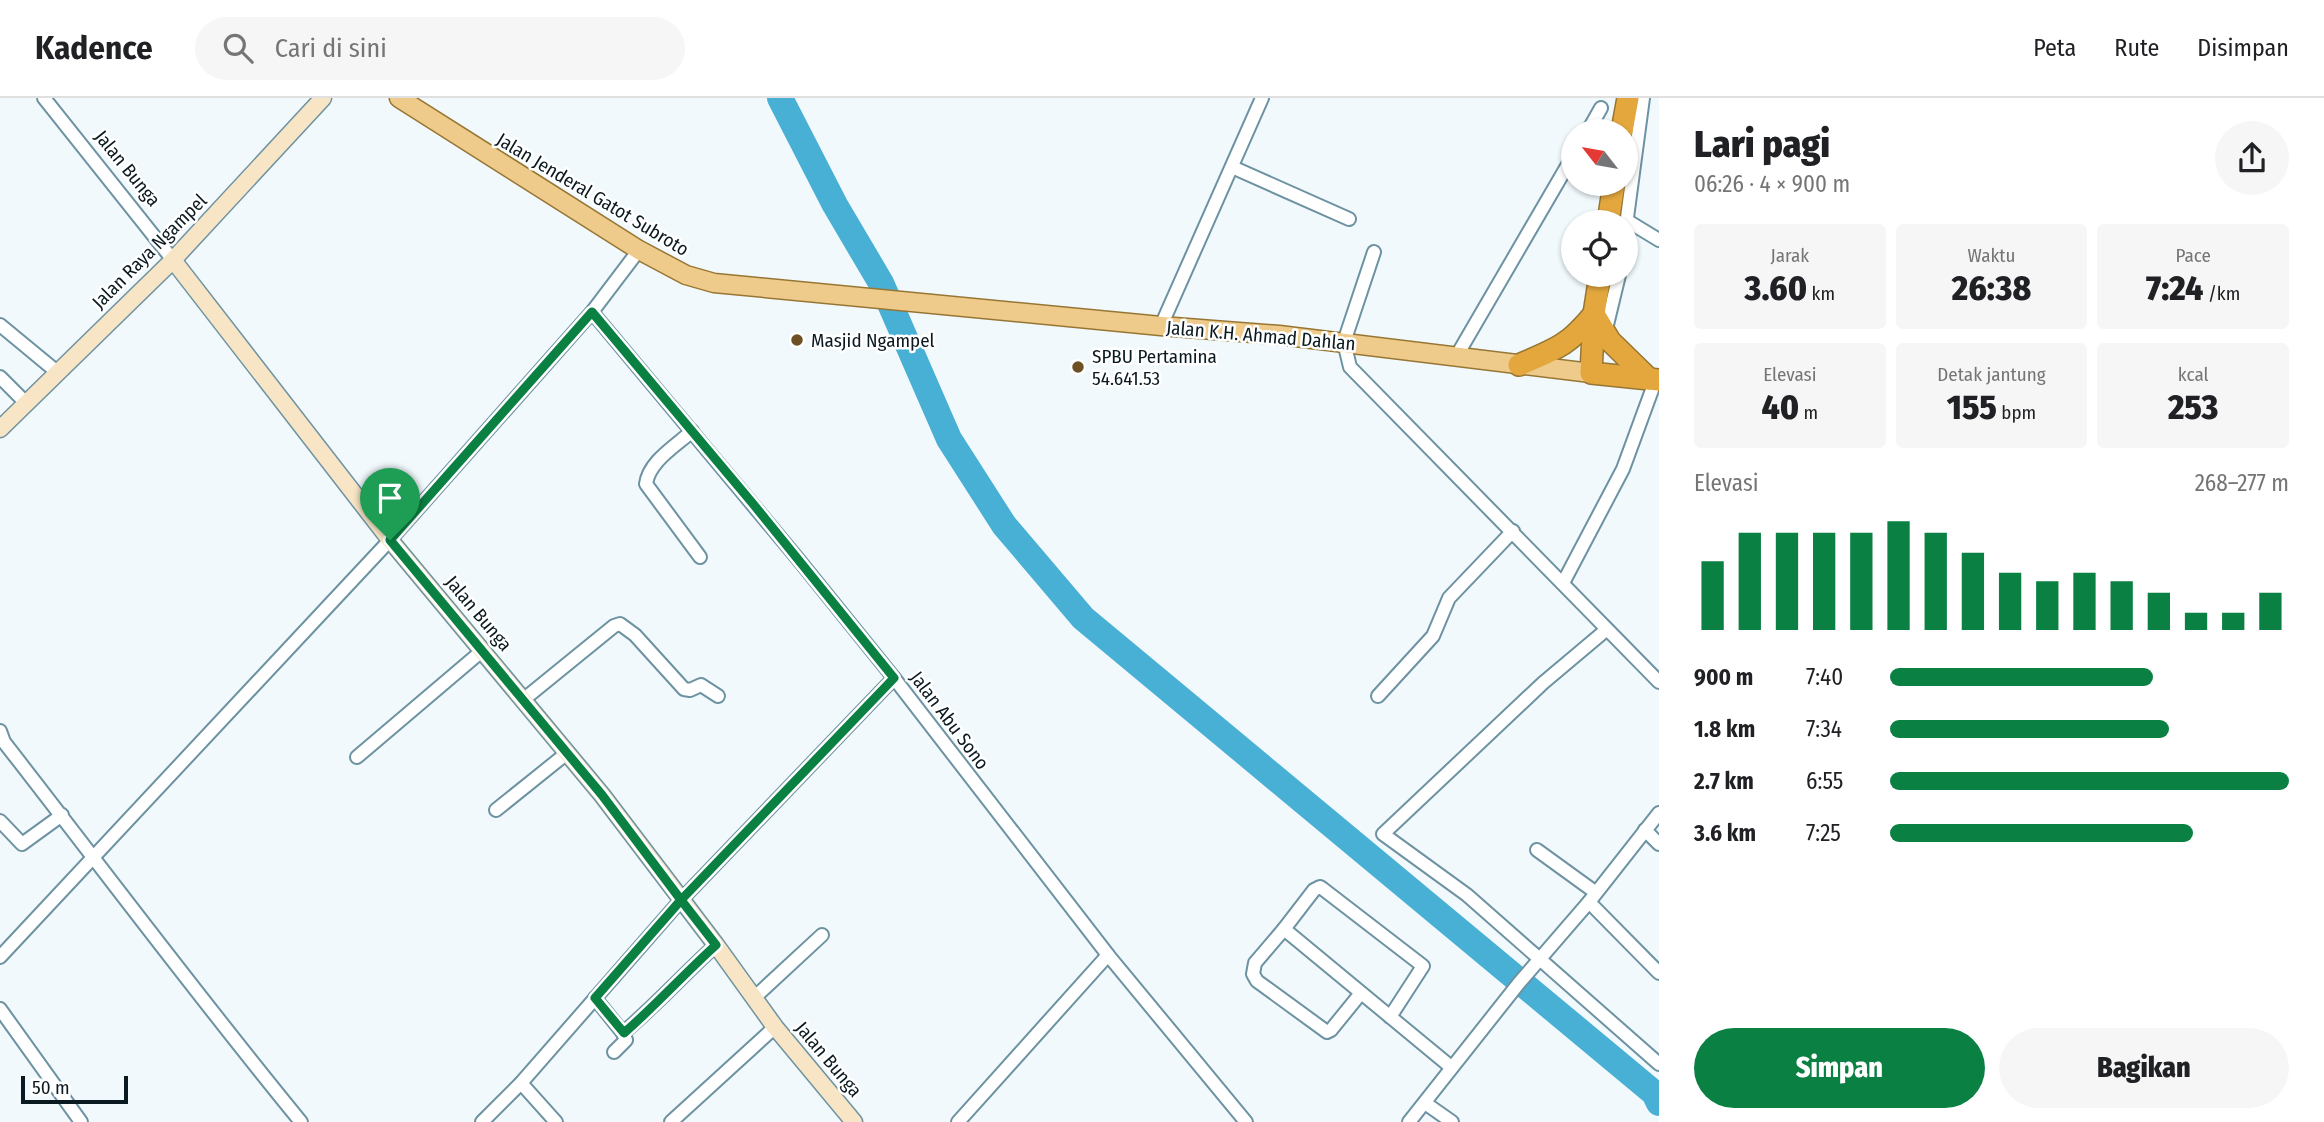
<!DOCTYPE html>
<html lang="id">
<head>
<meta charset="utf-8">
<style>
	body { margin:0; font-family:"Fira Sans Condensed",sans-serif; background:#f6f6f6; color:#202124; height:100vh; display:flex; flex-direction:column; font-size:26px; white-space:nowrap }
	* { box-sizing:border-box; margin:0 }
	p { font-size:23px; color:#757577 }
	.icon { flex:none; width:38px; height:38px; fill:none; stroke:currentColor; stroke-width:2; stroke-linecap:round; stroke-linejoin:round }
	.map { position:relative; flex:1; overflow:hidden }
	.side { display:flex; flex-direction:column; background:#fff; width:665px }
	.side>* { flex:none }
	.needle { width:46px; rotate:301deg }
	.fabs { position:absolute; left:1561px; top:21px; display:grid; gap:14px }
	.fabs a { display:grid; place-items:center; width:77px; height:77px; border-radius:50%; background:#fff; box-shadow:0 2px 5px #0004; font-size:35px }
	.scale { position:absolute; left:21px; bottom:18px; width:107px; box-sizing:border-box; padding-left:7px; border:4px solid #0b1a20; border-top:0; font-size:19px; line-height:24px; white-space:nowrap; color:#0b1a20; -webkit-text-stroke:5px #fff; paint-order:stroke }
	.pin { position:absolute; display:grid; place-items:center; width:60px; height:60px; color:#fff; margin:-72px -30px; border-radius:50% 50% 50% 0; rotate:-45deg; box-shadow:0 0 7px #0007 }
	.pin .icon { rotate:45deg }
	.round { display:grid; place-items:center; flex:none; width:74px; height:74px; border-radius:37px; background:#f6f6f6 }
	.overview { display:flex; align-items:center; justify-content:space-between; height:119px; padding:0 35px }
	h1 { font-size:38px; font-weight:800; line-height:52px }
	.figures { display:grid; grid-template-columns:repeat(3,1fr); gap:10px; height:119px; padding:7px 35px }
	.figures div { display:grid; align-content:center; border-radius:7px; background:#f6f6f6; text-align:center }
	.figures b { font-size:35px; font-weight:800 }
	.figures small { font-size:19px; font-weight:400 }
	.figures p { font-size:19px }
	.chart { height:196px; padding:14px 35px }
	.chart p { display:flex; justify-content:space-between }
	.chart svg { width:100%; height:126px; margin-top:7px; stroke:#0b8043; stroke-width:6 }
	.action { display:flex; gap:14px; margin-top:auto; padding:14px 35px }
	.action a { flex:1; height:80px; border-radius:42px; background:#0b8043; color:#fff; font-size:28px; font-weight:800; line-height:80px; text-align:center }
	.action a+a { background:#f6f6f6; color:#202124 }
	ul { padding:0 35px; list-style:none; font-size:23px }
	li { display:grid; grid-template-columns:112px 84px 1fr; align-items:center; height:52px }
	li i { height:18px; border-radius:9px; background:#0b8043 }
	header { display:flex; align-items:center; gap:42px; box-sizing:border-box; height:98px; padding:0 35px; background:#fff; border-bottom:2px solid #e0e0e0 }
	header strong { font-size:33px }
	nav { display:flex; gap:38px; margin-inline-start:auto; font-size:24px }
	.search { width:490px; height:63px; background:#f6f6f6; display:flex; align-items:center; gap:18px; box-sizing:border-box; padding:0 24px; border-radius:38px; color:#757577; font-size:26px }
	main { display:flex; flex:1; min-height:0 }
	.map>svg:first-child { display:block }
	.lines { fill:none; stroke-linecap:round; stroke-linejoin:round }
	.river { stroke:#48afd5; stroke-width:26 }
	.street-casing { stroke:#6d92a2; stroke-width:16 }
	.secondary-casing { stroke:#6d92a2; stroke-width:19 }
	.primary-casing { stroke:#977633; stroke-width:21 }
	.highway-casing { stroke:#977633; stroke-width:24 }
	.street { stroke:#fff; stroke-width:12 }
	.secondary { stroke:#f7e5c5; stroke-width:16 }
	.primary { stroke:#eeca8b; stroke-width:18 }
	.highway { stroke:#e3a73d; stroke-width:21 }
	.route-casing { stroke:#fff; stroke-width:14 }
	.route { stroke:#0b8043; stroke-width:9 }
	.poi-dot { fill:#6d5124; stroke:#fff; stroke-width:2.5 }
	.labels { text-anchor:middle; stroke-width:5; stroke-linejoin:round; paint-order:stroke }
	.street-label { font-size:19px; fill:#0b1a20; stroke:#fff }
	.poi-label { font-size:19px; fill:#0b1a20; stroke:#fff; text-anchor:start }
</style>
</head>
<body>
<header>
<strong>Kadence</strong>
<div class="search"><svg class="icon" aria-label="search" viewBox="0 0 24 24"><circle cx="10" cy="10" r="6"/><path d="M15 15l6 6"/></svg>Cari di sini</div>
<nav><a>Peta</a><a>Rute</a><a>Disimpan</a></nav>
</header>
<main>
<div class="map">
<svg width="1659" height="1024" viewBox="0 0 1659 1024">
	<rect width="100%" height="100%" fill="#f1f9fc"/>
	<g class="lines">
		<path class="river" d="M780,0L835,107L881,185L949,341L1004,427L1083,520L1654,995L1659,1005"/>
		<defs>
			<g id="street">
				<path d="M44,0L173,162"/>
				<path d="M1588,33L1601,10"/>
				<path d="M1232,69L1349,121"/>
				<path d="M1626,122L1659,142"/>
				<path d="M1626,127L1643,0"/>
				<path d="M1374,154L1344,244L1350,269L1659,584"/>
				<path d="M592,214L798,461L894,580L1108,857L1246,1024"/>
				<path d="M0,227L57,274"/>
				<path d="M1161,228L1262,0"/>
				<path d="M1605,235L1619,177"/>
				<path d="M1456,259L1573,58"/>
				<path d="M0,279L25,304"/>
				<path d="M692,333C676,348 649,363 646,386L700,459"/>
				<path d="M1563,485L1623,371L1656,281"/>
				<path d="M1606,532L1543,585L1383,736L1467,797L1659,966"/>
				<path d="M1378,598L1433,538L1449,500L1513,433"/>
				<path d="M523,602L614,528L620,526L635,537L684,591L690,592L701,587L718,598"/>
				<path d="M0,633L4,644C103,771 199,900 301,1024"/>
				<path d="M357,659L483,552"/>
				<path d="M496,712L567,655"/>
				<path d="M0,723L22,746L62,717"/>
				<path d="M1645,732L1659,746"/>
				<path d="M1537,752L1595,794"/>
				<path d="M1589,804L1659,875"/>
				<path d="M1284,831L1255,865L1253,876L1257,883L1327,934L1331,932L1361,895"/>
				<path d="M0,859L390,442L592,214L639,152"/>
				<path d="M755,899L822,837"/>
				<path d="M595,900L623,935L626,942L614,954"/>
				<path d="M0,911L81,1024"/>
				<path d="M1390,919L1423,868L1323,791L1320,789L1314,792L1284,831L1451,969"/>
				<path d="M623,935C656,907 684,876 716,847"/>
				<path d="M521,985L556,1024"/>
				<path d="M1425,1005L1452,1024"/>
				<path d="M482,1024L521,985L681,802L894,580"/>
				<path d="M671,1024L775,929"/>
				<path d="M958,1024L1108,857"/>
				<path d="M1409,1024L1519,885L1589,804L1659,715"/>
			</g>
			<g id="secondary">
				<path d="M173,162L390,442L602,697L716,847L775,929L854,1024"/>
				<path d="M0,331L173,162L323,0"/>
			</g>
			<path id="primary" d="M399,0L639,152L686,177L714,185L1161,228L1279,237L1591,275"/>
			<g id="highway">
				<path d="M1622,33L1628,0"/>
				<path d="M1608,124L1614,86"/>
				<path d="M1600,177L1594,216L1591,275L1659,282"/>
				<path d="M1594,216L1610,243L1649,281"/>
				<path d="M1519,267C1556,251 1568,248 1594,216"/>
			</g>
		</defs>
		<use href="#street" class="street-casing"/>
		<use href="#secondary" class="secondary-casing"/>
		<use href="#primary" class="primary-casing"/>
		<use href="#highway" class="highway-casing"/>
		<use href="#street" class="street"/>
		<use href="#secondary" class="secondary"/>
		<use href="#primary" class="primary"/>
		<use href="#highway" class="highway"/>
	</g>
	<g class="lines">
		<defs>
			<path id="route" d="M390,442L602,697L681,802L595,900L624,935C656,907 684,876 716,847L681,802L894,580L754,407L592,214L390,442"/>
		</defs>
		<use href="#route" class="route-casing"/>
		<use href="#route" class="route"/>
	</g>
	<g class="poi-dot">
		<circle cx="797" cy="242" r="7"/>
		<circle cx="1078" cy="269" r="7"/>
	</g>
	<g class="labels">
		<g class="street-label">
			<text transform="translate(128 70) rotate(51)" y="7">Jalan Bunga</text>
			<text transform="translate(593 96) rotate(31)" y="7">Jalan Jenderal Gatot Subroto</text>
			<text transform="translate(149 153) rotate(-45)" y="7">Jalan Raya Ngampel</text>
			<text transform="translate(1261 237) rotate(5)" y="7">Jalan K.H. Ahmad Dahlan</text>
			<text transform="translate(479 515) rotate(50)" y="7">Jalan Bunga</text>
			<text transform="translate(950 622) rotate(53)" y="7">Jalan Abu Sono</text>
			<text transform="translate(829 961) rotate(50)" y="7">Jalan Bunga</text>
		</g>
		<g class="poi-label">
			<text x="811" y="249">Masjid Ngampel</text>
			<text x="1092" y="265">SPBU Pertamina<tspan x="1092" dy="22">54.641.53</tspan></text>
		</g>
	</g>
</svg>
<div class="fabs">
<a><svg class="needle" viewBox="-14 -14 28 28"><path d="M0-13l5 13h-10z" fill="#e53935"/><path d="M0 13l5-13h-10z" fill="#757577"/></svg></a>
<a><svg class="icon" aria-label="locate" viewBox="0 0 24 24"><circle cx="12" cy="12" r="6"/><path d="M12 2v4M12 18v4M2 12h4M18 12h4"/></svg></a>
</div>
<div class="scale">50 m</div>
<div class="pin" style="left:390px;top:442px;background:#1e9e55"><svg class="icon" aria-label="arrive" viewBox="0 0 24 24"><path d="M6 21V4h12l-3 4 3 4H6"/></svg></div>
</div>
<section class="side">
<div class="overview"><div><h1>Lari pagi</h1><p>06:26 · 4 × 900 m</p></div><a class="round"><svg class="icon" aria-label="share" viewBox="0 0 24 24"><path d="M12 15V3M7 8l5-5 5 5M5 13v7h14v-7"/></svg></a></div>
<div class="figures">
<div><p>Jarak</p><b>3.60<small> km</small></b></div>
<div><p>Waktu</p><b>26:38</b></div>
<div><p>Pace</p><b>7:24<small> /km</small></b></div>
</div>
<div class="figures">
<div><p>Elevasi</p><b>40<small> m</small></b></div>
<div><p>Detak jantung</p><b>155<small> bpm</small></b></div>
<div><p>kcal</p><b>253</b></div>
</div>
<div class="chart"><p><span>Elevasi</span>268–277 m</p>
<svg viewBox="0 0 160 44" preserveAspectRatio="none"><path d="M5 44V20M15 44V10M25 44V10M35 44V10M45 44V10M55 44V6M65 44V10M75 44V17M85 44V24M95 44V27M105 44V24M115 44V27M125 44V31M135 44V38M145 44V38M155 44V31"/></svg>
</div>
<ul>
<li><b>900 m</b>7:40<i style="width:66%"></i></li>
<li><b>1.8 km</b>7:34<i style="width:70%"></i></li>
<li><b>2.7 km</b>6:55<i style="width:100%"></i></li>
<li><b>3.6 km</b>7:25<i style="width:76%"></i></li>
</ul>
<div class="action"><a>Simpan</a><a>Bagikan</a></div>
</section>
</main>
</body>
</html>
